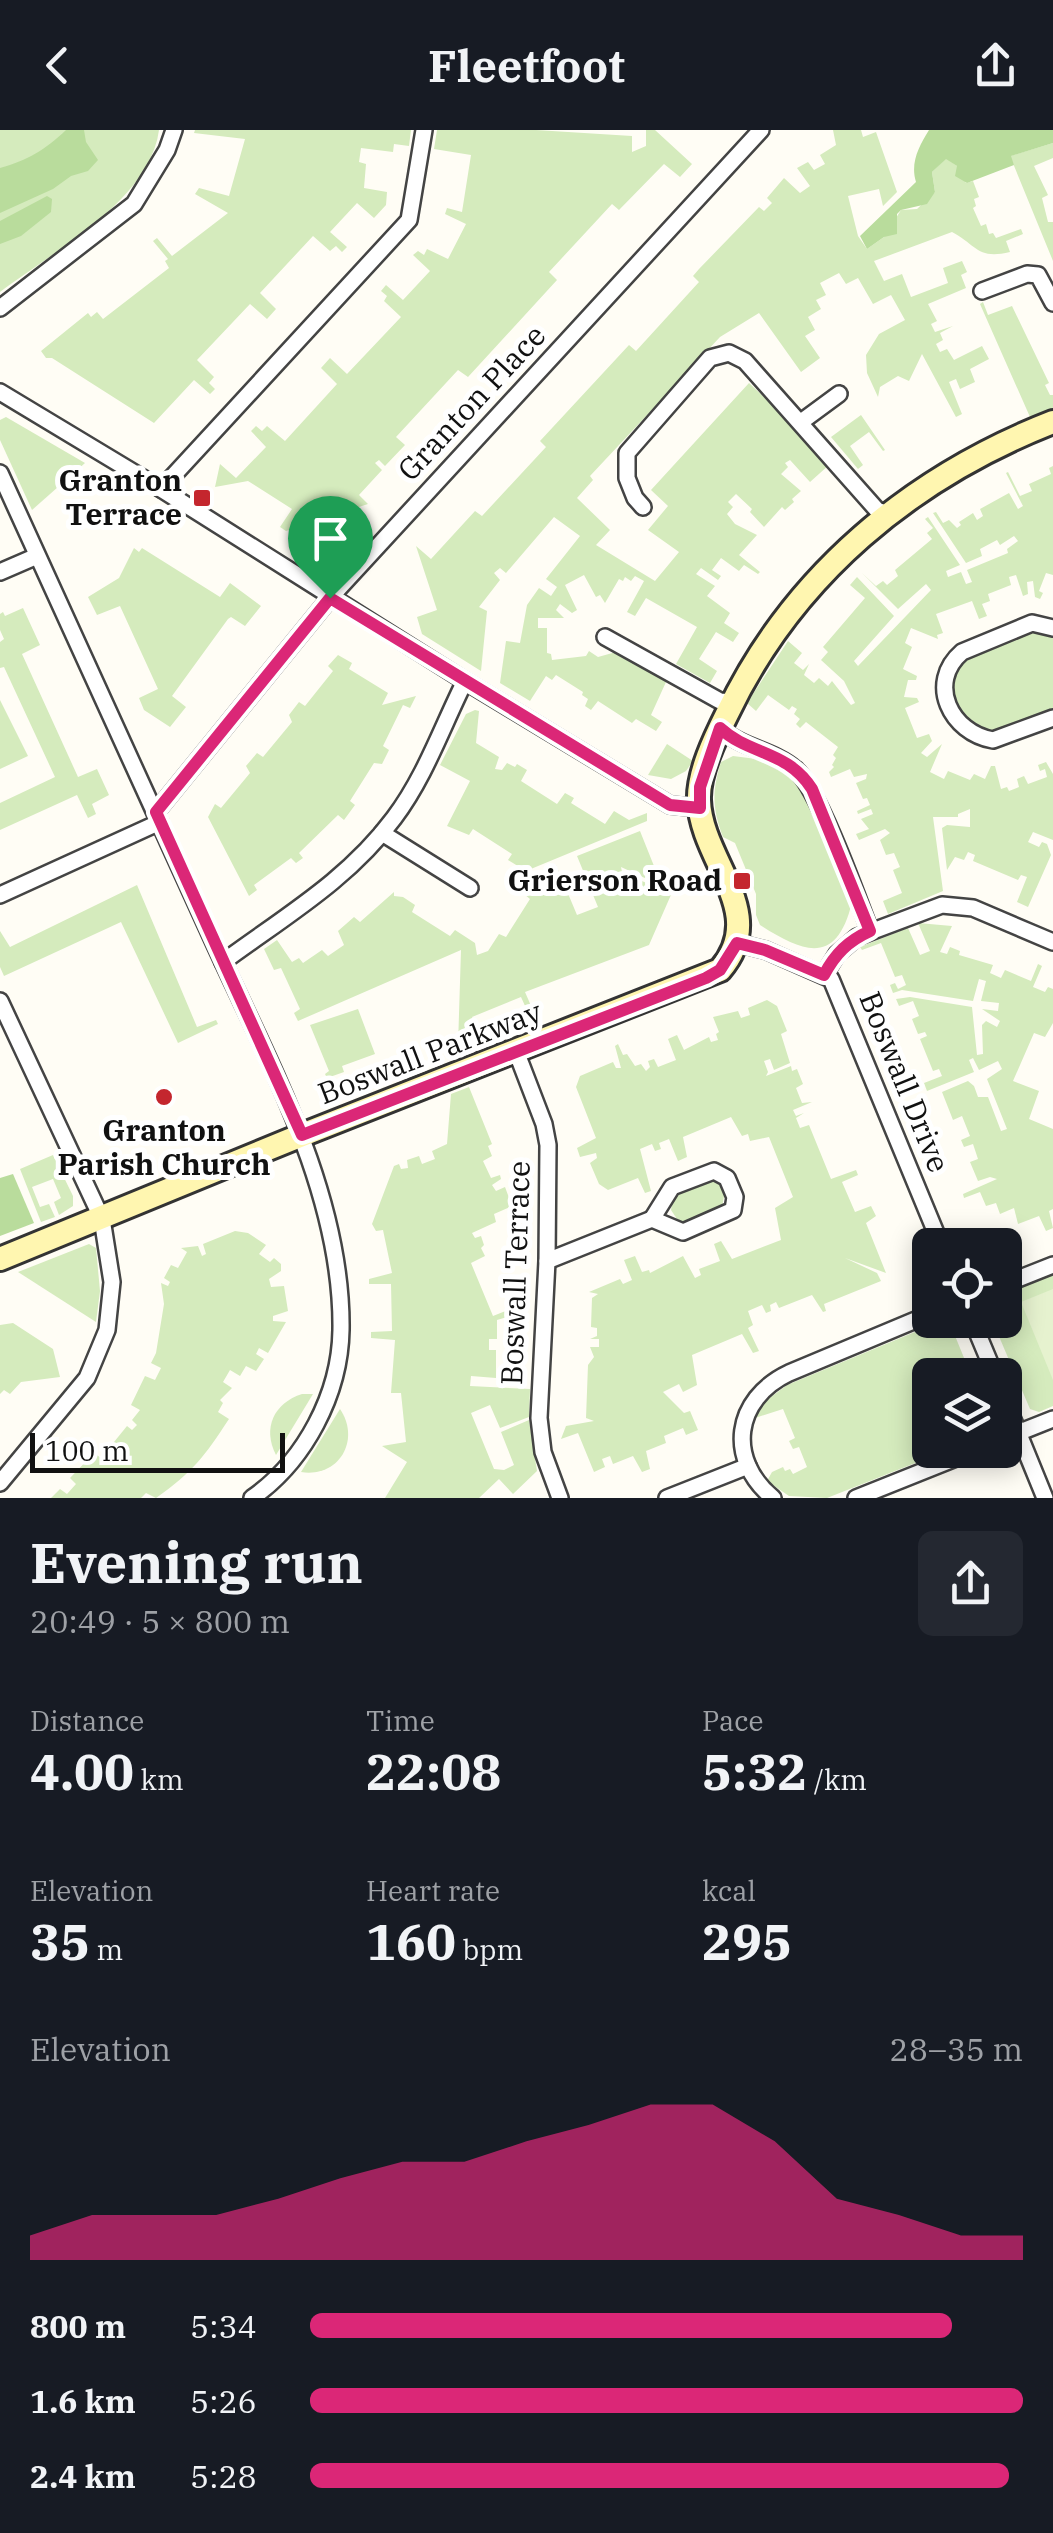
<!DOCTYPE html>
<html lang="en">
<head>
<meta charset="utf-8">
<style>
	body { margin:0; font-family:"IBM Plex Serif",serif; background:#242831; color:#f1f3f6; height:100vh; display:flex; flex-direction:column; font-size:38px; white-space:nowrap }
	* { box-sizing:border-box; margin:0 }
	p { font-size:32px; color:#9ea1a6 }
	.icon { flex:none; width:55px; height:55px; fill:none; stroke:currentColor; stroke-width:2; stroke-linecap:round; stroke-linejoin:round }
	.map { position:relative; height:1368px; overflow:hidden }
	.side { display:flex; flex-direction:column; background:#171b24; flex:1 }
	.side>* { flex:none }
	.controls { position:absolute; left:912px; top:1098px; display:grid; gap:20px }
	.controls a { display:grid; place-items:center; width:110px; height:110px; border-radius:15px; background:#171b24; box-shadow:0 5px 25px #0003; font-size:50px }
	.scale { position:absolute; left:30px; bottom:25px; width:255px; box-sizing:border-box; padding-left:10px; border:5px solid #111; border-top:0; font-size:28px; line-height:35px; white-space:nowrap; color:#111; -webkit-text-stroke:8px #fff; paint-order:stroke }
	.pin { position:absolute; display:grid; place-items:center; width:85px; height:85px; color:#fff; margin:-102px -42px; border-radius:50% 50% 50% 0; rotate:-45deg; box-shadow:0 0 10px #0007 }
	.pin .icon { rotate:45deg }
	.round { display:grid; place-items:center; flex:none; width:105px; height:105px; border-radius:15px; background:#242831 }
	.overview { display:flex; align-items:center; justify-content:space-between; height:170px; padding:0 30px }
	h1 { font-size:55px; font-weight:800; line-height:75px }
	.figures { display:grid; grid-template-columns:repeat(3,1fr); gap:15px; height:170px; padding:10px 30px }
	.figures div { display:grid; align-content:center }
	.figures b { font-size:50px; font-weight:800 }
	.figures small { font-size:28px; font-weight:400 }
	.figures p { font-size:28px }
	.chart { height:280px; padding:20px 30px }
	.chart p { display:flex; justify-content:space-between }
	.chart svg { width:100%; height:180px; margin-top:10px; fill:#db2777; opacity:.7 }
	ul { padding:0 30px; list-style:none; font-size:32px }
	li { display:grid; grid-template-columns:160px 120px 1fr; align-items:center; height:75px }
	li i { height:25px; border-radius:12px; background:#db2777 }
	header { display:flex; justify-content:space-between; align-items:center; height:130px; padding:0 30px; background:#171b24; font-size:45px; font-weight:800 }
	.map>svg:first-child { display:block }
	.green { fill:#d5ebbd }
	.forest { fill:#b9dc9c }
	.pitch { fill:#e6f2cf }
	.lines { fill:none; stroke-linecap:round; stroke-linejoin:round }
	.street-casing { stroke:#444; stroke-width:20 }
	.secondary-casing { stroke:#333; stroke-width:28 }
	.street { stroke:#fff; stroke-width:15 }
	.secondary { stroke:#fff6b0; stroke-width:22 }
	.route-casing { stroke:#fff; stroke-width:20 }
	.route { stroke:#db2777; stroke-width:12 }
	.poi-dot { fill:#c4262e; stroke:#fff; stroke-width:4 }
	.labels { text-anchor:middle; stroke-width:10; stroke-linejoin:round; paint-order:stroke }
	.street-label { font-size:30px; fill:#111; stroke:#fff }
	.poi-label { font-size:30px; font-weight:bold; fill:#111; stroke:#fff; text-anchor:end }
</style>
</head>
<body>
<header><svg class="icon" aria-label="back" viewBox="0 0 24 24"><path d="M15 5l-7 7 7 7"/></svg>Fleetfoot<svg class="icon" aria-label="share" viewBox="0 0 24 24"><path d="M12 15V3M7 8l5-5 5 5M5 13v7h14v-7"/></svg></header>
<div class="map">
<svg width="1053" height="1368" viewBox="0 0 1053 1368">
	<rect width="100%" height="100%" fill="#fffdf5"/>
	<g class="green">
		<path d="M0,0H159C150,70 53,122 0,162Z"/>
		<path d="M195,0H411L409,16L394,14L393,22L361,18L359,32L366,34L364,58L387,62L386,75L374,88L357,73L330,102L347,117L342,122L336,116L330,121L313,106L260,163L276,179L267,189L250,174L197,230L214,247L209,253L215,259L210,264L194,250L154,293L52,228H46L41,221L88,183L91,187L97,182L103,189L169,138L165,131L168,129L153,111L157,108L172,126L228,83L195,64L199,58L229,66L245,9L194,3Z"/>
		<path d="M437,0H536L632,6V22L646,16V0H655L692,34L680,47L664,34L619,80L612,74L549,142L557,150L468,247L458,240L396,307L405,315L385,336L379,330L375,333L382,340L359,365L368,374L286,401L280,397L292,379L248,351L215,357L220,334L236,348L266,317L251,301L256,296L262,301L267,296L285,311L337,254L321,238L330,228L347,244L401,187L384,171L387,166L381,161L386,155L403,170L430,141L413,125L418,121L424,125L427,119L448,129L466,94L445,84L447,78L462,82L471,25L434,19Z"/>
		<path d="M833,0H861L863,7L876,2L897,62L883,76L879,59L848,66L858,106L867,119L884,107L901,80L917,79L935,62L932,42L946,28L957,36L966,53L973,51L979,67L974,69L976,76L973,78L981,96L986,94L989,104L993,103L996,108L1021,99L1023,104L1006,111L1010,122C977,130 977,115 952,102L874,131L884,151L902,144L911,167L948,153L943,138L962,131L967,142L961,145L966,158L928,174L937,191L931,194L935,202L953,196L940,203L943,210L936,214L940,222L947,219L954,230L982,216L989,229L970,239L975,252L960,259L956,249L949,252L962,284L956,287L922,224L909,251L898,246L880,257L878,267L867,243L866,225L879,204L905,190L891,165L873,174L858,148L846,154L839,143L820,153L826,165L816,170L821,179L808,187L815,200L805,206L820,228L801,242L759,183L720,207L590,346L593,350L577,368L610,400L596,415L655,451L679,422L648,400L668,376L651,360L749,253L765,268L768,264L829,335L810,352L790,330L785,333L788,337L781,344L801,361L792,369L794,372L785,380L782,377L764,397L750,382L752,379L736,364L728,372L733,377L727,384L735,394L757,405L739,425L760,442L758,444L744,435L739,441L721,428L712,440L721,446L718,450L701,438L696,444L715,456L707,466L730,483L724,493L739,503L733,512L716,502L699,529L717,541L710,553L676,534L697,497L646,468L635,486L627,482L644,451L635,446L631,451L625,447L623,451L619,449L605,473L600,465L596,467L584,445L565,455L577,480L572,483L560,474L556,480L564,488H538V498H547V523L551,524L552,530L586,526L589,521L598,527L616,522L666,552L651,585L662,592L656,601L636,589L632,593L598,571L591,580L585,576L588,569L582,565L583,562L556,545L552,550L546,546L530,571L500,553L506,511L520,513L527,475L539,458L551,466L557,457L546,449L580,406L554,387L506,443L500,438L494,443L500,450L479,477L487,481L481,541L422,504L417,487L437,480L416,416L431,429L475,381L482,386L546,317L540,311L629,215L636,221L699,152L693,146L699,139L759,77L764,81L772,73L767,68L784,48L800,63L810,56L797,38L808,32L814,40L825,34L820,25L836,15Z"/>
		<path d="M1053,13V28L1034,36L1048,65L1042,68L1048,92H1053V131L1010,26Z"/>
		<path d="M983,172L988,185L1012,176L1049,253L1045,255L1050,265H1053V278L1030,287L980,174Z"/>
		<path d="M861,285L885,320L883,321L869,302L850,316L863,335L858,339L831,307Z"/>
		<path d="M6,287L85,333L32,380L0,310V290Z"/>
		<path d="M1053,336V445L1046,443L1039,461L1043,463L1040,469L1035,467L1033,451L1027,452L1028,464L1023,466L1016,445L1009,447L1011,455L988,464L990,471L982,474L987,486L979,489L972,471L936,484L943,503L937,505L938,509L911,498L905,513L912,517L903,539L917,546L916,550H908L904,567L917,568L919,572L905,578L917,608L929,604L932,611L921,623L927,627L942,614L930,642L944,649L948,641L970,650L974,644L985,649L991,636H995L1001,659L1007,657L1009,661L1019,657L1017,649L1024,646L1028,654L1047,647L1045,639L1040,641L1038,635L1046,632L1053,644V710L1033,702L1028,712L1039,717L1042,712L1047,714L1051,725L1028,777L1017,772L1027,747L1021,745L1018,750L973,731L975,725L968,722L964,730L955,727L947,740L942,698L947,695L970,697V679L958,684V687H933L943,761L888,784L883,771L902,763L893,740L900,737L894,723L886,725L880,710L890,703L885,699L859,710L856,704L869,699L861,689L873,684L871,679L858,684L857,681L870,675L867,668L863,669L856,653L866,649L867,644L854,647L850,639L831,647L829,642L834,637L832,635L836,628L833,625L838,617L806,592L800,598L796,594L800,589L794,584L797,579L792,576L789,580L768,565L756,581L747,573L788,511L802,523L794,533L803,540L809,534L804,545L814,553L819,548L828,556L832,551L851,575L855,573L844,551L821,530L828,522L823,517L865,468L850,455L857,447L894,486L854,531L858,536L931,460L926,454L898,479L862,443L876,456L883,451L887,455L898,446L895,440L932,409L927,403L933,398L925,389L928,387L960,435L946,441L948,447L961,442L966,454L972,452L967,440L1008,423L1007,419L1018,411L1014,406L1000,415L997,410L980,419L982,426L966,433L933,383L936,382L943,393L949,390L957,398L961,395L959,392L973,383L977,390L983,386L980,379L1009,363L1018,379L1023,376L1006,343L1008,342L1020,366L1032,361L1029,354L1051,344L1049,338Z"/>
		<path d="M134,418L139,422L142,418L220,467L230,453L261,476L245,496L231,487L228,489L172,566L186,577L170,597L144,580L139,568L158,559L120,476L97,485L88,467L119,448Z"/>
		<path d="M23,478L40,515L22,524L78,647L97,639L109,665L92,674L96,684L88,688L77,665L0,700V673L55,647L4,537L0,538V512L4,509L0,500V484L3,482L5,486Z"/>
		<path d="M1035,500L1053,506V581L992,604L965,590L949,557L957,537L964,529Z"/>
		<path d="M338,525L352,533L349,539L388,563L382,575L416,566L410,578L403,575L383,616L389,620L382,634L374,633L350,671L355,675L344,690L338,685L299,723L303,728L296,733L291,728L254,755L257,760L249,766L208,687L215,674L221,678L250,643L246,636L257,623L263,627L292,592L289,585L299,572L305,576L333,541L328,536Z"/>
		<path d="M0,570L28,626L0,639Z"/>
		<path d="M475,580L479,581L476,613L499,627L495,639L502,640L507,633L515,637L517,634L527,640L521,651L557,674L565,663L574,668L571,673L605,694L614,681L629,690L647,683V691L526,741L508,730L512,724L473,699L469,705L447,696L470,651L440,635L466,584Z"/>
		<path d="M667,614L693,631L686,641L671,649L648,645Z"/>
		<path d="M733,626L771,631L803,654L852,772C837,835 805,824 760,795L756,785V764L735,713L723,707C712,678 712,661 721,632Z"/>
		<path d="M640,701L662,756L621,737L622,742L662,760L674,758L649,815L525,862L535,885L530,887L521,867L472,887L480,907L458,916L461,820L298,891L294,883L300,879L281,838L274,840L264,819L277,810L292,832L299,828L303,833L322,820L328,826L344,815L338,801L354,787L360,792L394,762V766L403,767L415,775L412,782L450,806L455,800L475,813L477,825L488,821L499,804L506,807L530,769L524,764L538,742L556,735L577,785L598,777L577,726Z"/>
		<path d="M137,755L197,897L216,890L218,894L178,913L121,792L4,846L0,837V801L10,817Z"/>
		<path d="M918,793L952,796L940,822L947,824L950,817L960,821L959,825L993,835L990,843L1001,848L1005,840L1031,851L1038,834L1042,836L1033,857L1045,862L1048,857L1053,859V893L1045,907L1034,903L1013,951L1039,961L1029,989L1053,999V1079L1049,1081L1053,1098L1046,1101L1039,1086L1018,1094L1014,1078L1000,1084L996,1073L986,1076L980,1062L964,1068L963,1064L997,1049L990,1047L978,1051L970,1032L978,1029L973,1014L964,1017L961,1010L970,1006L962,986L953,990L942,962L968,951L974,956L978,967H988L1001,1001L1007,999L987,949L1002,939L998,931L979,940L973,928L969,930L974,942L927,961L924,953L942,946L939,939L933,941L920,909L927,906L925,902L918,904L912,889L919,886L913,871L899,876L896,869L910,867L972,877L977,925L983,924L982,895L986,891L997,897L1000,891L982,879L998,881L999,873L981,871L986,851L979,849L973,871L902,860L893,863L890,855L895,853L898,859L906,855L902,845L895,847L881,813L862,820L860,817L908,798L920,825L930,821Z"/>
		<path d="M767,870L777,876L787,901L781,904L790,933L774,940L770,929L764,931L768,942L766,946L791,936L792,941L797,939L803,954L796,958L802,973L812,972L793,980L796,986L804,983L796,988L800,998L809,995L831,1049L856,1040L858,1045L842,1052L855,1082L871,1076L876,1086L866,1093L886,1143L845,1128L877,1143L881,1151L824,1174L826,1181L823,1182L812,1165L779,1178L776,1172L770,1175L771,1181L766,1183L762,1175L748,1181L753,1195L748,1198L759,1221L753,1223L742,1204L692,1225L697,1255L683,1262L679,1254L663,1262L684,1283L690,1281L698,1300L686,1305L683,1298L664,1306L666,1313L646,1321L650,1339L642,1342L633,1326L613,1334L610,1326L602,1329L605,1337L594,1342L578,1303L561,1309L566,1296L594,1291L586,1288L588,1235L594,1227L590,1217H599V1209H590L597,1206V1198L591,1197L592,1168L598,1164L589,1162L620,1149L623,1154L632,1150L624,1130L635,1126L642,1142L649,1140L650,1143L683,1126L695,1148L701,1145L699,1139L720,1131L714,1114L721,1111L732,1129L781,1110L775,1078L793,1067L769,1007L750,1011L748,1004L742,1006L731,987L683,1007L687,1027L678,1031L669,1009L659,1013L661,1019L655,1021L652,1014L640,1019L651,1061L645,1063L638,1048L608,1060L599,1054L590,1033L597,1028L596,1023L580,1027L577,1018L596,1008L576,957L580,946L613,932L616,938H621L615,916L618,914L623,925L627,924L635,936L641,934L646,941L650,937L648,931L654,929L658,937L676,930L668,909L677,905L684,920L709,907L711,912L718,910L716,904L719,902L713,887L738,881L741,888L750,885L748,878Z"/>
		<path d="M358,879L375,924L342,936L344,942L327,948L325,944L329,941L310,895Z"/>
		<path d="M469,957L492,1014L488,1016L492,1026L483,1031L491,1048L500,1045L501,1049L492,1055L496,1061L505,1057L512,1076L494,1084L496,1092L472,1103L475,1108L481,1106L484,1115L481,1118L485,1126L471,1133L493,1186L508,1180L507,1187L497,1190V1209H489V1220H496V1248L471,1246L470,1256L530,1259L529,1287L500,1298L490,1275L471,1283L494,1339L504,1340L514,1335L501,1302L529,1290L537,1341L513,1364L499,1349L479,1368H385L407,1332L382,1316L406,1312L401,1263H391L395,1210L371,1208V1202L392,1201L391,1154H369V1149L392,1143L383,1100L376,1101L372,1094L394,1036L399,1034L401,1039L408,1038L407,1030L419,1026L422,1034L435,1029L432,1021L447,1014L451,964Z"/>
		<path d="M53,1025L73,1066V1076L59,1085L54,1072L61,1068L53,1049L32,1057L40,1077L49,1074L55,1087L41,1092L20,1039Z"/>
		<path d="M710,1050L720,1054L725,1061L722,1077L686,1093L677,1089L671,1080L673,1067Z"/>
		<path d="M235,1101L248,1103L266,1115L259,1124L270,1132L274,1128L281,1134V1141L269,1149L271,1157L284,1156L288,1181L273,1186V1191L286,1192L268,1223L259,1218L256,1224L264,1229L256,1241L246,1236L240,1246L230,1240L223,1252L232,1258L220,1270L223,1273L218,1282L229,1289C204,1327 193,1342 156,1368L146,1363L141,1368H51L60,1359L67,1364L76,1354L70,1348L94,1323L101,1328L127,1296L132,1300L137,1295L132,1290L140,1280L131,1275L145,1246L155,1250L161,1238L151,1233L156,1223L164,1174L161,1153L168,1156L170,1152L164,1148L171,1135L178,1138L187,1122L181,1118L198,1116L202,1126L206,1124L203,1114Z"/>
		<path d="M89,1114L96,1118L100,1161L96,1192L18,1142Z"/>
		<path d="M1053,1144V1276L1039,1282L1030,1279L992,1190H1005V1162Z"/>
		<path d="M939,1192L951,1196L971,1245H930V1320H948L827,1368L789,1366L767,1351L772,1342L783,1337L785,1341L790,1339L793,1344L807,1337L799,1317L793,1319L789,1311L795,1308L783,1279L755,1288L763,1273L787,1255Z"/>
		<path d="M13,1193L53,1219L60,1247L21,1252L10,1264L4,1260L0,1264V1195Z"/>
		<path d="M302,1264H313L276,1325C262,1298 274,1273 302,1264Z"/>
		<path d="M340,1279C361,1310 339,1348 301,1342Z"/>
	</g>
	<g class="forest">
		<path d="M66,0H84L86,12L98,30L88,41L71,46L53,59L0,83V38C28,30 45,20 66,0Z"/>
		<path d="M929,0H1053V13L1011,26L1014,35L967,53L955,46L957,36L946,29L932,42L935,62L927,74L901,80L897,84V104L884,107L867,119L860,106L916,52C910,33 919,16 929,0Z"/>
		<path d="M47,66L52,69L51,82L21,106L0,114V91Z"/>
		<path d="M13,1044L34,1093L0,1106V1048Z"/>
	</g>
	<path class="pitch" d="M1053,1159V1250L1021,1172Z"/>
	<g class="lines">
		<defs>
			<g id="street">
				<path d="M982,161L1027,144L1038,145L1053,173"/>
				<path d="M0,178L134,74L167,20L174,0"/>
				<path d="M0,262L161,359L465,551L670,675L700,678"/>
				<path d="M801,292L839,264"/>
				<path d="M0,343C70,498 142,652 211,806C266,927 343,1063 341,1200C340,1264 305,1331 252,1368"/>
				<path d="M161,359L409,90L424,0"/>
				<path d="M643,377L635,368L627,348V323L710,228L729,223L745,231L877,380L887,384"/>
				<path d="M0,442L37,426"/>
				<path d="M1053,498L1032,493L962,522C926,553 951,603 993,610L1053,588"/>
				<path d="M605,507L720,571L732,572"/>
				<path d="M720,598C741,618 773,620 795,639C818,657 858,769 870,801"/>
				<path d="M156,682L330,468L761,0"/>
				<path d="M382,703L470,758"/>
				<path d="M0,765L160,692"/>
				<path d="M737,813L765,820L831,849L941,1115"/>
				<path d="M223,832C284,787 348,750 394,688C425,647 442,597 465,551"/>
				<path d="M824,845L837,824L857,807L942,775L973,778L1053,812"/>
				<path d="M0,871L102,1089L112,1152L107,1200L87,1248L0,1353"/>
				<path d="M516,921L544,994L548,1015L547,1131L539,1288L543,1322L560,1368"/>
				<path d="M714,1041L727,1048L735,1067L733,1080L683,1102L652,1089L672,1057Z"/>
				<path d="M547,1131L652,1089"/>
				<path d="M1005,1154L1053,1135"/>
				<path d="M972,1190L995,1245"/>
				<path d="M1005,1270L1045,1368"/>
				<path d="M1005,1308L1053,1289"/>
				<path d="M667,1368L748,1336"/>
				<path d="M773,1368C726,1329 734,1269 789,1243L930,1184"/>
				<path d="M856,1368L976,1320"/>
			</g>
			<path id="secondary" d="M0,1129L302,1005L720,840C770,782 701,732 699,670C698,643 715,608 727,584C793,445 912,347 1053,292"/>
		</defs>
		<use href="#street" class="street-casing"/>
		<use href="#secondary" class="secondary-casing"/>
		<use href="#street" class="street"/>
		<use href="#secondary" class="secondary"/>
	</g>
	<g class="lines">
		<defs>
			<path id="route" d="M330,468L670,675L700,678V657L720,598C749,625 787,620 812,659L870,801C848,811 835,824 824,845L765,820L737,813L720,840L706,848L302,1005L156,682Z"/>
		</defs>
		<use href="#route" class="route-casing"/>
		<use href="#route" class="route"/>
	</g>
	<g class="poi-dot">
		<rect x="192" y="358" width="20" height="20" rx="5"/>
		<rect x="732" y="741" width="20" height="20" rx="5"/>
		<circle cx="164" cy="967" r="10"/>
	</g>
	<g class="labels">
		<g class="street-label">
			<text transform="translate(472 273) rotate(-47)" y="10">Granton Place</text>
			<text transform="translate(430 923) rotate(-21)" y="10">Boswall Parkway</text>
			<text transform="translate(904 952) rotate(68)" y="10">Boswall Drive</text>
			<text transform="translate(516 1143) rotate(-88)" y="10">Boswall Terrace</text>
		</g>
		<g class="poi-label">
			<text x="182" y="361">Granton<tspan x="182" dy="34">Terrace</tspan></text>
			<text x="722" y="761">Grierson Road</text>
			<text x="164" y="1011" text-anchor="middle">Granton<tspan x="164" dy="34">Parish Church</tspan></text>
		</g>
	</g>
</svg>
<div class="controls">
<a><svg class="icon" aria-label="locate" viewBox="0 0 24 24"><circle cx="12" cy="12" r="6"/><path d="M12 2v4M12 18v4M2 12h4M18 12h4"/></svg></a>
<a><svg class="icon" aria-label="layers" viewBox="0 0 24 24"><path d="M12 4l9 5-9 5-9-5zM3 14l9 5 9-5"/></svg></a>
</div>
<div class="scale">100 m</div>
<div class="pin" style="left:330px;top:468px;background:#1e9e55"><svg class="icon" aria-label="arrive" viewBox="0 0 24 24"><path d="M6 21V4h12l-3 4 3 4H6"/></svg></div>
</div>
<section class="side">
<div class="overview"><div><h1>Evening run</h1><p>20:49 · 5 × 800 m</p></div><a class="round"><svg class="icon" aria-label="share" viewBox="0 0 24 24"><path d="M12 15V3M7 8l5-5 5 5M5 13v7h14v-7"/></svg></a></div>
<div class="figures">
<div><p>Distance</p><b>4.00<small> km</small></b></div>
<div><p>Time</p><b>22:08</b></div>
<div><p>Pace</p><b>5:32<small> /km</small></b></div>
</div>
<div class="figures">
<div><p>Elevation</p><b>35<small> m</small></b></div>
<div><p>Heart rate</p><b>160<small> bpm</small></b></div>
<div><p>kcal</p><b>295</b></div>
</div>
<div class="chart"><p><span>Elevation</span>28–35 m</p>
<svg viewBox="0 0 160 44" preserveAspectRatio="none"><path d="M0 44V38L10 33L20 33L30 33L40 29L50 24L60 20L70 20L80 15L90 11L100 6L110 6L120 15L130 29L140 33L150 38L160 38V44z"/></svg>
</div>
<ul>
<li><b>800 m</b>5:34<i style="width:90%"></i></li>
<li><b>1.6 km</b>5:26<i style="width:100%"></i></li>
<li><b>2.4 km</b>5:28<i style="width:98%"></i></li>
</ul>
</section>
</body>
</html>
